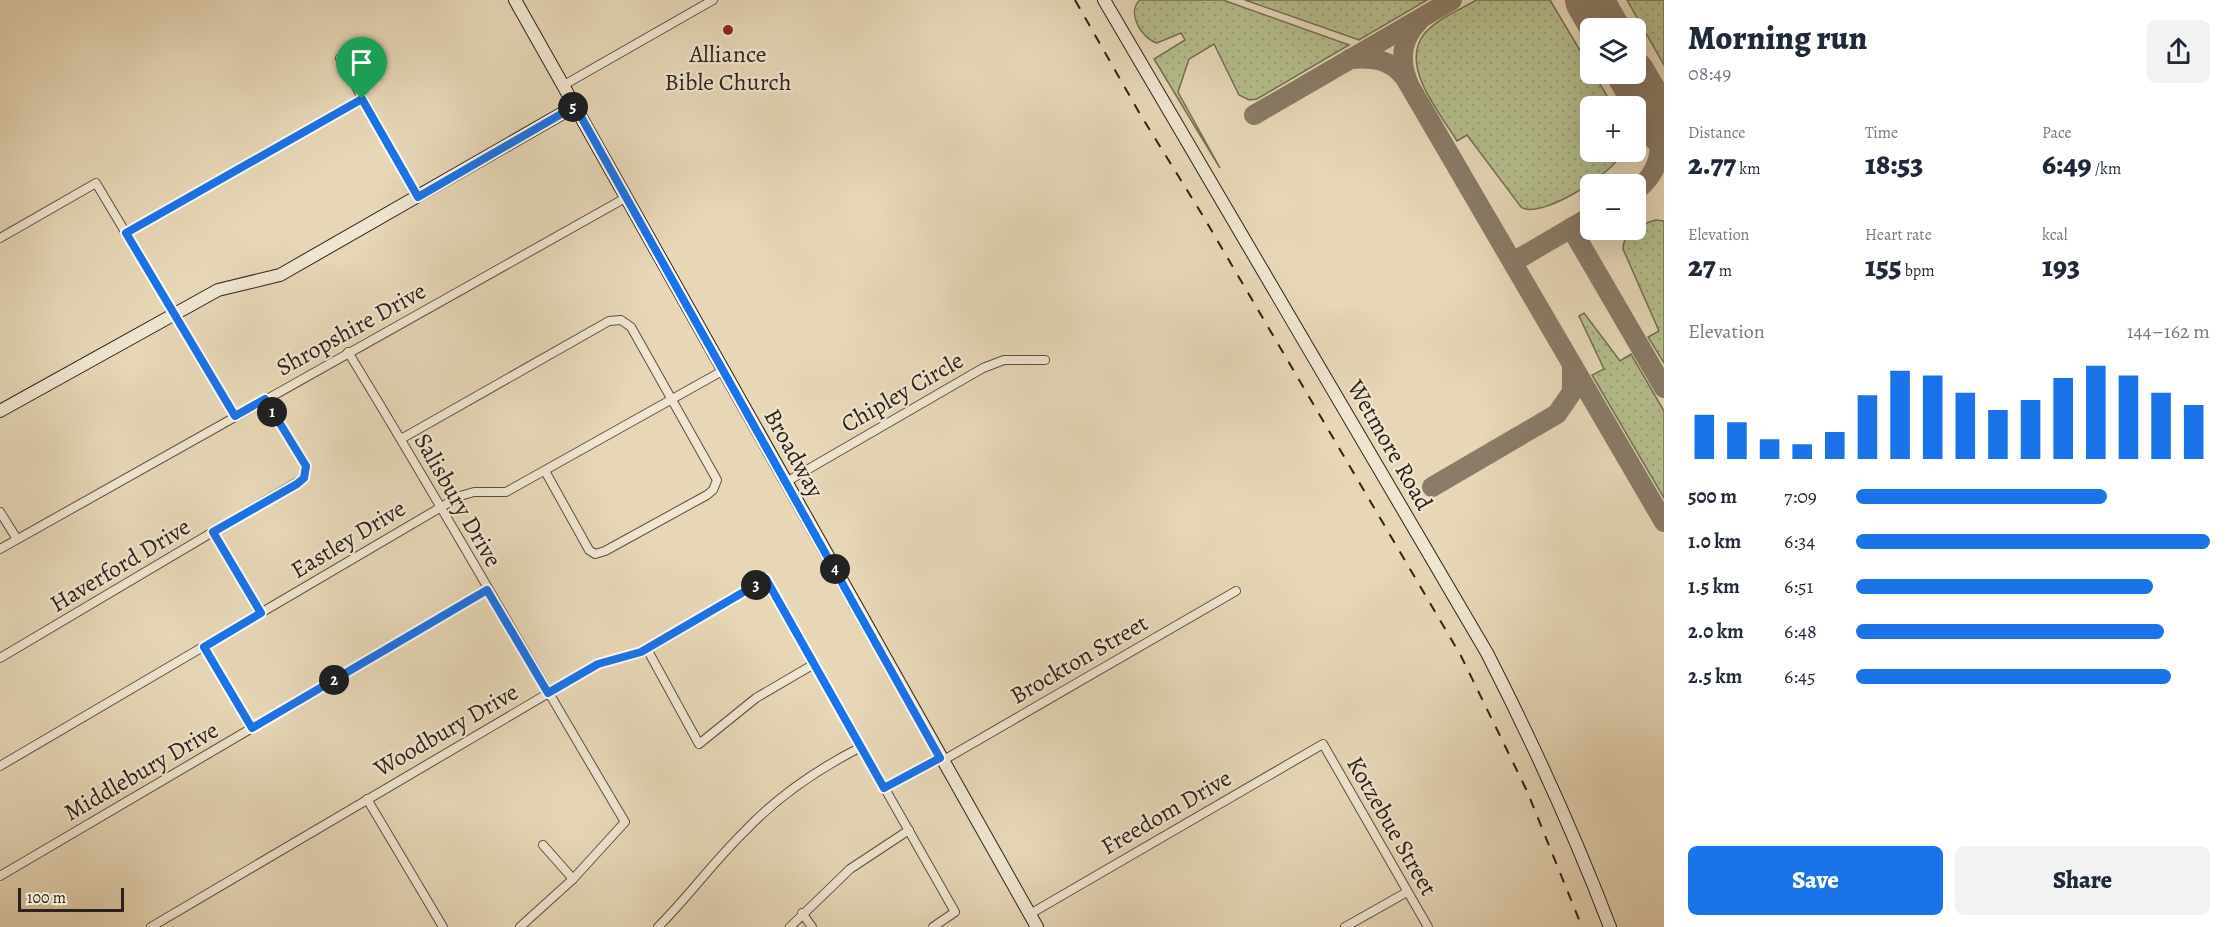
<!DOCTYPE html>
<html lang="en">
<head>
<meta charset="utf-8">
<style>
	body { margin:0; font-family:Alegreya,serif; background:#f2f2f3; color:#1f2937; height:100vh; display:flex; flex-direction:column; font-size:22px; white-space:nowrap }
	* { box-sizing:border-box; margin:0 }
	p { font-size:20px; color:#747a83 }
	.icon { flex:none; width:33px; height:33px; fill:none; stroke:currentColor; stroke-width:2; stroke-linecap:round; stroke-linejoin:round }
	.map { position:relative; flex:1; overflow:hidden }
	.details { display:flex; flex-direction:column; background:#fff; width:570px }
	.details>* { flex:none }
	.fabs { position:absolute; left:1580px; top:18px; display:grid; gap:12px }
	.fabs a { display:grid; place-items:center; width:66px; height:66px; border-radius:9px; background:#fff; box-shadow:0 6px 24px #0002; font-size:30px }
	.scale { position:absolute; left:18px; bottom:15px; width:106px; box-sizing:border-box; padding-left:6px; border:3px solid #2e211a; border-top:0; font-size:16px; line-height:21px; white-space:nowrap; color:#2e211a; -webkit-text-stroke:4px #efe5d0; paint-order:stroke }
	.pin { position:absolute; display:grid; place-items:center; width:51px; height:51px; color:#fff; margin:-62px -26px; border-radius:50% 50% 50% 0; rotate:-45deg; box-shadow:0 0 6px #0007 }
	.pin .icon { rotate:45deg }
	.km { position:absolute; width:30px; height:30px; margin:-15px; border-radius:50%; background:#222; color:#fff; font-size:16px; line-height:30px; text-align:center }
	.round { display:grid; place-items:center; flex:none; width:63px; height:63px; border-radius:9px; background:#f2f2f3 }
	.overview { display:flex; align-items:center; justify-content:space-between; height:102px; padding:0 24px }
	h1 { font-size:33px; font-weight:800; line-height:45px }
	.stats { display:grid; grid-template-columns:repeat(3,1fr); gap:9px; height:102px; padding:6px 24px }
	.stats div { display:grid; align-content:center }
	.stats b { font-size:30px; font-weight:800 }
	.stats small { font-size:16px; font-weight:400 }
	.stats p { font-size:16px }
	.chart { height:168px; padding:12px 24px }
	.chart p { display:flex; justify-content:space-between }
	.chart svg { width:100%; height:108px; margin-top:6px; stroke:#1a73e8; stroke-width:6 }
	.cta { display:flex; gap:12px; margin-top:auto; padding:12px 24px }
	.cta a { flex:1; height:69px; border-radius:9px; background:#1a73e8; color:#fff; font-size:24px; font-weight:800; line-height:69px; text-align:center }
	.cta a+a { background:#f2f2f3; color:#1f2937 }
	ul { padding:0 24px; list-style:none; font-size:20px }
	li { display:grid; grid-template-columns:96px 72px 1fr; align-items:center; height:45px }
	li i { height:15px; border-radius:8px; background:#1a73e8 }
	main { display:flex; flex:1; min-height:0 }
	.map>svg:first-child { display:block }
	.grass { fill:url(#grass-dots); stroke:#727054; stroke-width:1.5 }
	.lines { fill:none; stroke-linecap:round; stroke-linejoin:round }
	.taxiway { stroke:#8a7c68; stroke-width:20 }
	.runway { stroke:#8a7c68; stroke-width:48 }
	.street-casing { stroke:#5c4e41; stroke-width:10 }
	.secondary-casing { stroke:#2e211a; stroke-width:14 }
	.street { stroke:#efe5d0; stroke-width:8 }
	.secondary { stroke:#efe5d0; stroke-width:12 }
	.rail { stroke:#2e211a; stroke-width:2; stroke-dasharray:10 10; stroke-linecap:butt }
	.route-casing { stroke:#fff; stroke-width:12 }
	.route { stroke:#1a73e8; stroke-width:8 }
	.poi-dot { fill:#8f2418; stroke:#efe5d0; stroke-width:2 }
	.labels { text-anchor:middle; stroke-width:4.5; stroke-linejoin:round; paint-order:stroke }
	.poi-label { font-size:24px; fill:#2e211a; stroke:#efe5d0 }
	.street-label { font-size:24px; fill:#2e211a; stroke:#efe5d0 }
</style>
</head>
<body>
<main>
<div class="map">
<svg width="1664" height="927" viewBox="0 0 1664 927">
	<defs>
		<pattern id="grass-dots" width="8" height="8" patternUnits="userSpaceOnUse" patternTransform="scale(1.5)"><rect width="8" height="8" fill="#b6be8e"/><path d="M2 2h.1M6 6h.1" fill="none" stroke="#9da37a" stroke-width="1.8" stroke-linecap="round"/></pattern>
	</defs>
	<rect width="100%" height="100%" fill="#e7d7b7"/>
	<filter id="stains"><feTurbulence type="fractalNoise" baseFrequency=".00333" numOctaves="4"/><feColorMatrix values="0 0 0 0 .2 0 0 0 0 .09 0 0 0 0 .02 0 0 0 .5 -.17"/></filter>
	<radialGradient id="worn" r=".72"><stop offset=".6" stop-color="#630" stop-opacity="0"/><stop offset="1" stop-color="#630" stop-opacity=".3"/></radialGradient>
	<g class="grass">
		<path d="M1140,0H1223L1349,45L1257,99L1249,100L1239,95L1214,44L1189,59L1178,92L1220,168L1154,59L1185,40L1181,33L1157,43C1141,38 1126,12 1140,0Z"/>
		<path d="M1245,0H1427L1359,40Z"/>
		<path d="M1476,0H1550L1590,67V74H1594L1613,106H1590V152H1623C1615,172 1540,221 1521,207L1467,135L1457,141C1440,113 1398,65 1425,33C1438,18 1460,10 1476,0Z"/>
		<path d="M1627,0H1664V65Z"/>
		<path d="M1656,220L1664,221V363L1648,337L1659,331L1623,249C1623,232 1641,224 1656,220Z"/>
		<path d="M1584,313L1620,361L1631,354L1664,411V498L1592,375L1604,369L1579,316Z"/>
	</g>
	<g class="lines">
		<g class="taxiway">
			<path d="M1350,59C1372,57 1391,59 1405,78L1664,522"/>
			<path d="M1408,82C1399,60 1402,38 1419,21"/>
			<path d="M1254,115L1452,0"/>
			<path d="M1638,189C1664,168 1664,138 1652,109"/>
			<path d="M1571,228L1664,388"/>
			<path d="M1513,262L1590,217"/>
			<path d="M1432,487L1557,414L1572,392V366"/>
		</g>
		<g class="runway">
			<path d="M1589,0L1605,28"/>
			<path d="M1631,74L1664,130"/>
		</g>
		<defs>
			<g id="street">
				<path d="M340,58L418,197"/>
				<path d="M564,85L713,0"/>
				<path d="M126,233L362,99"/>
				<path d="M0,238L96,183L235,416"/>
				<path d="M348,352C443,507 532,666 625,822L573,879L520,927"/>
				<path d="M401,439L609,321L621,320L631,327L717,480L713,490L707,495L605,551L595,554L589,550L545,471"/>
				<path d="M786,482L983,368L1004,360H1045"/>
				<path d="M0,512L17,539"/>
				<path d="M213,532L261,613"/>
				<path d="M0,549L627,197"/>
				<path d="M204,647L252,728"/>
				<path d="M647,649L699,744L756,698L814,664"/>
				<path d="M0,658L304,478L306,466L265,399"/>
				<path d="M942,761L1236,591"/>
				<path d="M0,766L460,496L474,492H506L724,370"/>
				<path d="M884,788L940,758"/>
				<path d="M367,799L443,927"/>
				<path d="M543,845L573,879"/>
				<path d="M0,876L487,590"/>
				<path d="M802,913L812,927"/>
				<path d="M1030,914L1323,744L1428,927"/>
				<path d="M151,927L598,664L641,653L766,579L955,912L933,927"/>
				<path d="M658,927C689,896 714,861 745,831C778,796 818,769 861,747"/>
				<path d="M790,927L850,869L909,830"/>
				<path d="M1345,927L1407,892"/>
			</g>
			<g id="secondary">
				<path d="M515,0L1037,927"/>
				<path d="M1104,0L1487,653C1533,743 1574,833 1610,927"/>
				<path d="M0,411L218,290L280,275L575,106"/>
			</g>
		</defs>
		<use href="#street" class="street-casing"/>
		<use href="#secondary" class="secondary-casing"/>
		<use href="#street" class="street"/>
		<use href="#secondary" class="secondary"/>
		<path class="rail" d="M1075,0L1140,114L1203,216L1461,656L1527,791L1582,927"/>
	</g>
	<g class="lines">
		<defs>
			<path id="route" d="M362,99L418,197L575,106L940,758L884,788L766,579L641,652L598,664L548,693L487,590L252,728L204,647L261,613L213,532L297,484L304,478L306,466L265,399L235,416L126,233Z"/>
		</defs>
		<use href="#route" class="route-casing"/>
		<use href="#route" class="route"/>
	</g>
	<circle class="poi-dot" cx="728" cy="30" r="6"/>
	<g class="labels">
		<g class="poi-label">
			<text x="728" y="62">Alliance<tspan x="728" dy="28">Bible Church</tspan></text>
		</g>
		<g class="street-label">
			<text transform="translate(351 329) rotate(-29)" y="8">Shropshire Drive</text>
			<text transform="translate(902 392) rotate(-30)" y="8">Chipley Circle</text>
			<text transform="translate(1390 445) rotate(60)" y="8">Wetmore Road</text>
			<text transform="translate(794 453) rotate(61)" y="8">Broadway</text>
			<text transform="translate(458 500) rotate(60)" y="8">Salisbury Drive</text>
			<text transform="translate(348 539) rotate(-31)" y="8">Eastley Drive</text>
			<text transform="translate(120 565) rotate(-31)" y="8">Haverford Drive</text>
			<text transform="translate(1079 659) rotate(-30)" y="8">Brockton Street</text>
			<text transform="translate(446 730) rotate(-30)" y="8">Woodbury Drive</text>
			<text transform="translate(141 771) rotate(-30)" y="8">Middlebury Drive</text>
			<text transform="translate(1166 812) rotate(-30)" y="8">Freedom Drive</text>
			<text transform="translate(1392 826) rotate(60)" y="8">Kotzebue Street</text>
		</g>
	</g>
	<rect width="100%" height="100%" filter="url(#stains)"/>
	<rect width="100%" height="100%" fill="url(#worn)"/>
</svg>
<div class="fabs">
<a><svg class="icon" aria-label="layers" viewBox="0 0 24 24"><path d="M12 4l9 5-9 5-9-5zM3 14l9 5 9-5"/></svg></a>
<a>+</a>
<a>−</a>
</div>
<div class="scale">100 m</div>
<div class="pin" style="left:362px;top:99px;background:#1e9e55"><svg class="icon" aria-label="arrive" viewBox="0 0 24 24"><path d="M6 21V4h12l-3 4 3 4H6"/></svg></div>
<b class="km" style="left:272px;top:412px">1</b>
<b class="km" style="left:334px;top:680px">2</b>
<b class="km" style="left:756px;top:585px">3</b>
<b class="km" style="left:835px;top:569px">4</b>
<b class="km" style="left:573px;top:107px">5</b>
</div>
<section class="details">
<div class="overview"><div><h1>Morning run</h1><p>08:49</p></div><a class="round"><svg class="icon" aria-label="share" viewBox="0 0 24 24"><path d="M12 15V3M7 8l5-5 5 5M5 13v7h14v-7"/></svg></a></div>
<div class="stats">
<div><p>Distance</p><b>2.77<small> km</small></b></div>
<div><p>Time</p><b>18:53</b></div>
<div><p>Pace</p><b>6:49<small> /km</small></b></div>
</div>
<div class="stats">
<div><p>Elevation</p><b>27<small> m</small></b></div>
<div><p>Heart rate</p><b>155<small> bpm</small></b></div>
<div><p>kcal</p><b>193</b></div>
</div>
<div class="chart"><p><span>Elevation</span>144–162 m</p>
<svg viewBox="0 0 160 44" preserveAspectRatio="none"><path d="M5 44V26M15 44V29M25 44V36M35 44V38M45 44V33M55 44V18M65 44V8M75 44V10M85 44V17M95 44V24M105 44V20M115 44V11M125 44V6M135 44V10M145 44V17M155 44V22"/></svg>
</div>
<ul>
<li><b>500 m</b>7:09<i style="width:71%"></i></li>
<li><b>1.0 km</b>6:34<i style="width:100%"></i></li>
<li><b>1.5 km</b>6:51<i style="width:84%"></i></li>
<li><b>2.0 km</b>6:48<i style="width:87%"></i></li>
<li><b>2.5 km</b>6:45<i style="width:89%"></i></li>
</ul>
<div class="cta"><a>Save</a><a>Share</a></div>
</section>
</main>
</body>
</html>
